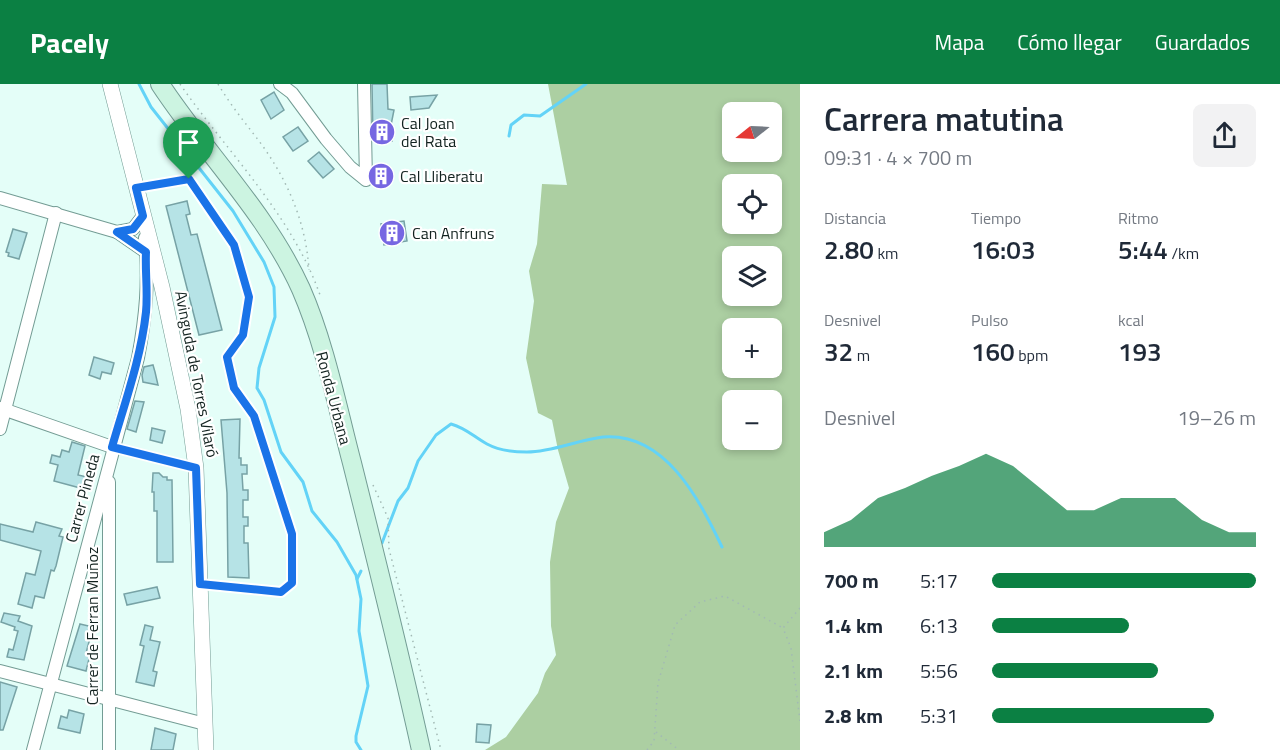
<!DOCTYPE html>
<html lang="es">
<head>
<meta charset="utf-8">
<style>
	body { margin:0; font-family:"Titillium Web",sans-serif; background:#f2f2f3; color:#1f2937; height:100vh; display:flex; flex-direction:column; font-size:22px; white-space:nowrap }
	* { box-sizing:border-box; margin:0 }
	p { font-size:20px; color:#747a83 }
	.icon { flex:none; width:33px; height:33px; fill:none; stroke:currentColor; stroke-width:2; stroke-linecap:round; stroke-linejoin:round }
	.map { position:relative; flex:1; overflow:hidden }
	.side { display:flex; flex-direction:column; background:#fff; width:480px }
	.side>* { flex:none }
	.needle { width:39px; rotate:252deg }
	.fabs { position:absolute; left:722px; top:18px; display:grid; gap:12px }
	.fabs a { display:grid; place-items:center; width:60px; height:60px; border-radius:9px; background:#fff; box-shadow:0 3px 9px #0003; font-size:30px }
	.pin { position:absolute; display:grid; place-items:center; width:51px; height:51px; color:#fff; margin:-62px -26px; border-radius:50% 50% 50% 0; rotate:-45deg; box-shadow:0 0 6px #0007 }
	.pin .icon { rotate:45deg }
	.round { display:grid; place-items:center; flex:none; width:63px; height:63px; border-radius:9px; background:#f2f2f3 }
	.head { display:flex; align-items:center; justify-content:space-between; height:102px; padding:0 24px }
	h1 { font-size:33px; font-weight:600; line-height:45px }
	.figures { display:grid; grid-template-columns:repeat(3,1fr); gap:9px; height:102px; padding:6px 24px }
	.figures div { display:grid; align-content:center }
	.figures b { font-size:26px; font-weight:600 }
	.figures small { font-size:16px; font-weight:400 }
	.figures p { font-size:16px }
	.chart { height:168px; padding:12px 24px }
	.chart p { display:flex; justify-content:space-between }
	.chart svg { width:100%; height:108px; margin-top:6px; fill:#0b8043; opacity:.7 }
	ul { padding:0 24px; list-style:none; font-size:20px }
	li { display:grid; grid-template-columns:96px 72px 1fr; align-items:center; height:45px }
	li i { height:15px; border-radius:8px; background:#0b8043 }
	header { display:flex; align-items:center; gap:36px; box-sizing:border-box; height:84px; padding:0 30px; background:#0b8043; color:#fff }
	header strong { font-size:28px }
	nav { display:flex; gap:33px; margin-inline-start:auto; font-size:21px }
	main { display:flex; flex:1; min-height:0 }
	.map>svg:first-child { display:block }
	.green { fill:#accfa2; fill-rule:evenodd }
	.lines { fill:none; stroke-linecap:round; stroke-linejoin:round }
	.stream { stroke:#63d3f7; stroke-width:3 }
	.building { fill:#b6e3e6; stroke:#77a2a5; stroke-width:1.5 }
	.minor-casing { stroke:#739c94; stroke-width:14 }
	.tertiary-casing { stroke:#739c94; stroke-width:16 }
	.secondary-casing { stroke:#739c94; stroke-width:20 }
	.path { stroke:#a2b9b4; stroke-width:1.5; stroke-dasharray:1.5 4.5; stroke-linecap:butt }
	.minor { stroke:#fff; stroke-width:12 }
	.tertiary { stroke:#fff; stroke-width:15 }
	.secondary { stroke:#ccf4e1; stroke-width:18 }
	.route-casing { stroke:#fff; stroke-width:12 }
	.route { stroke:#1a73e8; stroke-width:8 }
	.labels { text-anchor:middle; stroke-width:4.5; stroke-linejoin:round; paint-order:stroke }
	.poi-label { font-size:16px; fill:#12221f; stroke:#fff; text-anchor:start }
	.street-label { font-size:16px; fill:#12221f; stroke:#fff }
</style>
</head>
<body>
<header>
<strong>Pacely</strong>
<nav><a>Mapa</a><a>Cómo llegar</a><a>Guardados</a></nav>
</header>
<main>
<div class="map">
<svg width="800" height="666" viewBox="0 0 800 666">
	<rect width="100%" height="100%" fill="#e4fef8"/>
	<path class="green" d="M548,0H800V666H485L506,653L538,609L545,589L556,571L551,542L550,478L556,438L569,404L558,366L552,336L538,329L526,274L534,217L529,187L537,160L542,100L567,101ZM732,28H771V68H732ZM732,100H771V140H732ZM732,172H771V212H732ZM732,244H771V284H732ZM732,316H771V356H732Z"/>
	<g class="lines">
		<g class="stream">
			<path d="M139,0L151,23L233,127L264,178L274,203L275,233L259,284L257,304L264,316L281,368L303,398L312,427L337,458L356,491L361,515L359,547L368,602L356,652V658L361,666"/>
			<path d="M509,52L511,41L524,31L540,32L586,0"/>
			<path d="M382,459L398,417L408,404L418,377L436,351L451,340C466,344 474,353 487,360C498,366 514,368 527,368C553,368 577,356 603,353C665,348 699,415 722,463"/>
			<path d="M357,495L361,487"/>
		</g>
	</g>
	<g class="building">
		<path d="M372,0H387L388,25L394,26L391,41L392,57L373,56Z"/>
		<path d="M274,8L284,26L271,35L261,16Z"/>
		<path d="M437,11L429,24L411,26L410,13Z"/>
		<path d="M298,43L308,57L293,67L283,53Z"/>
		<path d="M319,68L334,85L323,94L308,77Z"/>
		<path d="M187,117L190,130L186,131L191,151L197,150L222,246L199,251L166,122Z"/>
		<path d="M404,137L407,157L384,161L381,140Z"/>
		<path d="M13,145L27,149L19,175L8,172L9,169L6,168Z"/>
		<path d="M94,273L114,279L111,290L102,288L100,295L89,291Z"/>
		<path d="M153,281L155,288L158,301L143,298L142,291L144,283Z"/>
		<path d="M135,317L144,318L136,348L127,345Z"/>
		<path d="M240,335L239,374H241V381H247V390H242L243,406H248V416H243V433H248V442H244V459H248L249,494L228,493L227,409L221,336Z"/>
		<path d="M152,344L165,347L162,359L150,356Z"/>
		<path d="M72,358L85,362L78,391L87,393L84,405L54,397L58,381L50,379L52,371L60,373L62,366L69,368Z"/>
		<path d="M153,389H159L163,393H167V396H172L173,478H157V427H154V408H152Z"/>
		<path d="M36,438L62,445L59,452L63,453L56,482L54,487L51,486L44,514L35,512L32,524L18,520L26,489L35,491L41,467L0,456V440L33,448Z"/>
		<path d="M157,503L160,514L127,521L124,510Z"/>
		<path d="M4,529L20,532L18,537L32,542L24,576L7,573L9,565L13,566L18,547L14,546L15,543L1,538Z"/>
		<path d="M80,540L93,543L86,569L90,571L86,587L67,582Z"/>
		<path d="M145,541L153,543L150,556L160,558L153,587L157,588L154,602L136,598L144,562L140,561Z"/>
		<path d="M0,598L17,603L3,646H0Z"/>
		<path d="M69,626L84,630L80,649L58,644L61,632L67,634Z"/>
		<path d="M477,640L491,641L489,659L476,658Z"/>
		<path d="M155,644L176,650L173,666H151Z"/>
	</g>
	<g class="lines">
		<defs>
			<g id="minor">
				<path d="M280,0L292,9L326,55L350,83L366,96L364,0"/>
				<path d="M0,114L117,148L133,145L143,132"/>
				<path d="M117,148L146,168"/>
				<path d="M0,324L112,363"/>
				<path d="M0,345L56,129"/>
				<path d="M109,398V666"/>
				<path d="M0,587L205,640"/>
				<path d="M33,666L138,274C146,231 149,198 145,154"/>
			</g>
			<path id="tertiary" d="M110,0L162,203L188,325L196,384L206,666"/>
			<path id="secondary" d="M160,0C206,70 266,128 301,205C325,260 337,322 352,379C376,475 400,570 421,666"/>
		</defs>
		<use href="#minor" class="minor-casing"/>
		<use href="#tertiary" class="tertiary-casing"/>
		<use href="#secondary" class="secondary-casing"/>
		<g class="path">
			<path d="M180,0C227,68 292,131 320,211"/>
			<path d="M218,0C231,22 247,41 262,61C289,99 306,140 309,186"/>
			<path d="M149,102L189,95L234,161L249,213L243,251L227,274L234,304L254,331L292,450V499L281,509L213,501"/>
			<path d="M125,366L181,380"/>
			<path d="M373,401L388,434L389,465L441,666"/>
			<path d="M800,524L783,544L791,564L800,637"/>
			<path d="M656,648L679,666"/>
			<path d="M647,666L654,657L658,599L675,541L700,518L725,512L783,544"/>
		</g>
		<use href="#minor" class="minor"/>
		<use href="#tertiary" class="tertiary"/>
		<use href="#secondary" class="secondary"/>
	</g>
	<g class="lines">
		<defs>
			<path id="route" d="M189,95L234,161L249,213L243,251L227,273L234,304L254,332L292,450V499L281,508L200,500L196,384L112,363C125,318 141,274 146,228C148,207 145,188 146,168L117,148L133,145L143,132L136,104Z"/>
		</defs>
		<use href="#route" class="route-casing"/>
		<use href="#route" class="route"/>
	</g>
	<defs>
		<symbol id="building-disc" viewBox="-11 -11 22 22"><circle r="9.5" fill="#7667e2" stroke="#fff"/><path d="M-4-6H4V6H1V3H-1V6H-4ZM-2.5-4.3h1.7v1.8h-1.7ZM.8-4.3h1.7v1.8H.8ZM-2.5-1h1.7V.8h-1.7ZM.8-1h1.7V.8H.8Z" fill="#fff"/></symbol>
	</defs>
	<g fill-rule="evenodd">
		<use href="#building-disc" x="367" y="33" width="30" height="30"/>
		<use href="#building-disc" x="366" y="77" width="30" height="30"/>
		<use href="#building-disc" x="377" y="134" width="30" height="30"/>
	</g>
	<g class="labels">
		<g class="poi-label">
			<text x="401" y="45">Cal Joan<tspan x="401" dy="18">del Rata</tspan></text>
			<text x="400" y="98">Cal Lliberatu</text>
			<text x="412" y="155">Can Anfruns</text>
		</g>
		<g class="street-label">
			<text transform="translate(197 290) rotate(79)" y="6">Avinguda de Torres Vilaró</text>
			<text transform="translate(334 314) rotate(75)" y="6">Ronda Urbana</text>
			<text transform="translate(82 414) rotate(-75)" y="6">Carrer Pineda</text>
			<text transform="translate(92 542) rotate(-90)" y="6">Carrer de Ferran Muñoz</text>
		</g>
	</g>
</svg>
<div class="fabs">
<a><svg class="needle" viewBox="-14 -14 28 28"><path d="M0-13l5 13h-10z" fill="#e53935"/><path d="M0 13l5-13h-10z" fill="#747a83"/></svg></a>
<a><svg class="icon" aria-label="locate" viewBox="0 0 24 24"><circle cx="12" cy="12" r="6"/><path d="M12 2v4M12 18v4M2 12h4M18 12h4"/></svg></a>
<a><svg class="icon" aria-label="layers" viewBox="0 0 24 24"><path d="M12 4l9 5-9 5-9-5zM3 14l9 5 9-5"/></svg></a>
<a>+</a>
<a>−</a>
</div>
<div class="pin" style="left:189px;top:95px;background:#1e9e55"><svg class="icon" aria-label="arrive" viewBox="0 0 24 24"><path d="M6 21V4h12l-3 4 3 4H6"/></svg></div>
</div>
<section class="side">
<div class="head"><div><h1>Carrera matutina</h1><p>09:31 · 4 × 700 m</p></div><a class="round"><svg class="icon" aria-label="share" viewBox="0 0 24 24"><path d="M12 15V3M7 8l5-5 5 5M5 13v7h14v-7"/></svg></a></div>
<div class="figures">
<div><p>Distancia</p><b>2.80<small> km</small></b></div>
<div><p>Tiempo</p><b>16:03</b></div>
<div><p>Ritmo</p><b>5:44<small> /km</small></b></div>
</div>
<div class="figures">
<div><p>Desnivel</p><b>32<small> m</small></b></div>
<div><p>Pulso</p><b>160<small> bpm</small></b></div>
<div><p>kcal</p><b>193</b></div>
</div>
<div class="chart"><p><span>Desnivel</span>19–26 m</p>
<svg viewBox="0 0 160 44" preserveAspectRatio="none"><path d="M0 44V38L10 33L20 24L30 20L40 15L50 11L60 6L70 11L80 20L90 29L100 29L110 24L120 24L130 24L140 33L150 38L160 38V44z"/></svg>
</div>
<ul>
<li><b>700 m</b>5:17<i style="width:100%"></i></li>
<li><b>1.4 km</b>6:13<i style="width:52%"></i></li>
<li><b>2.1 km</b>5:56<i style="width:63%"></i></li>
<li><b>2.8 km</b>5:31<i style="width:84%"></i></li>
</ul>
</section>
</main>
</body>
</html>
